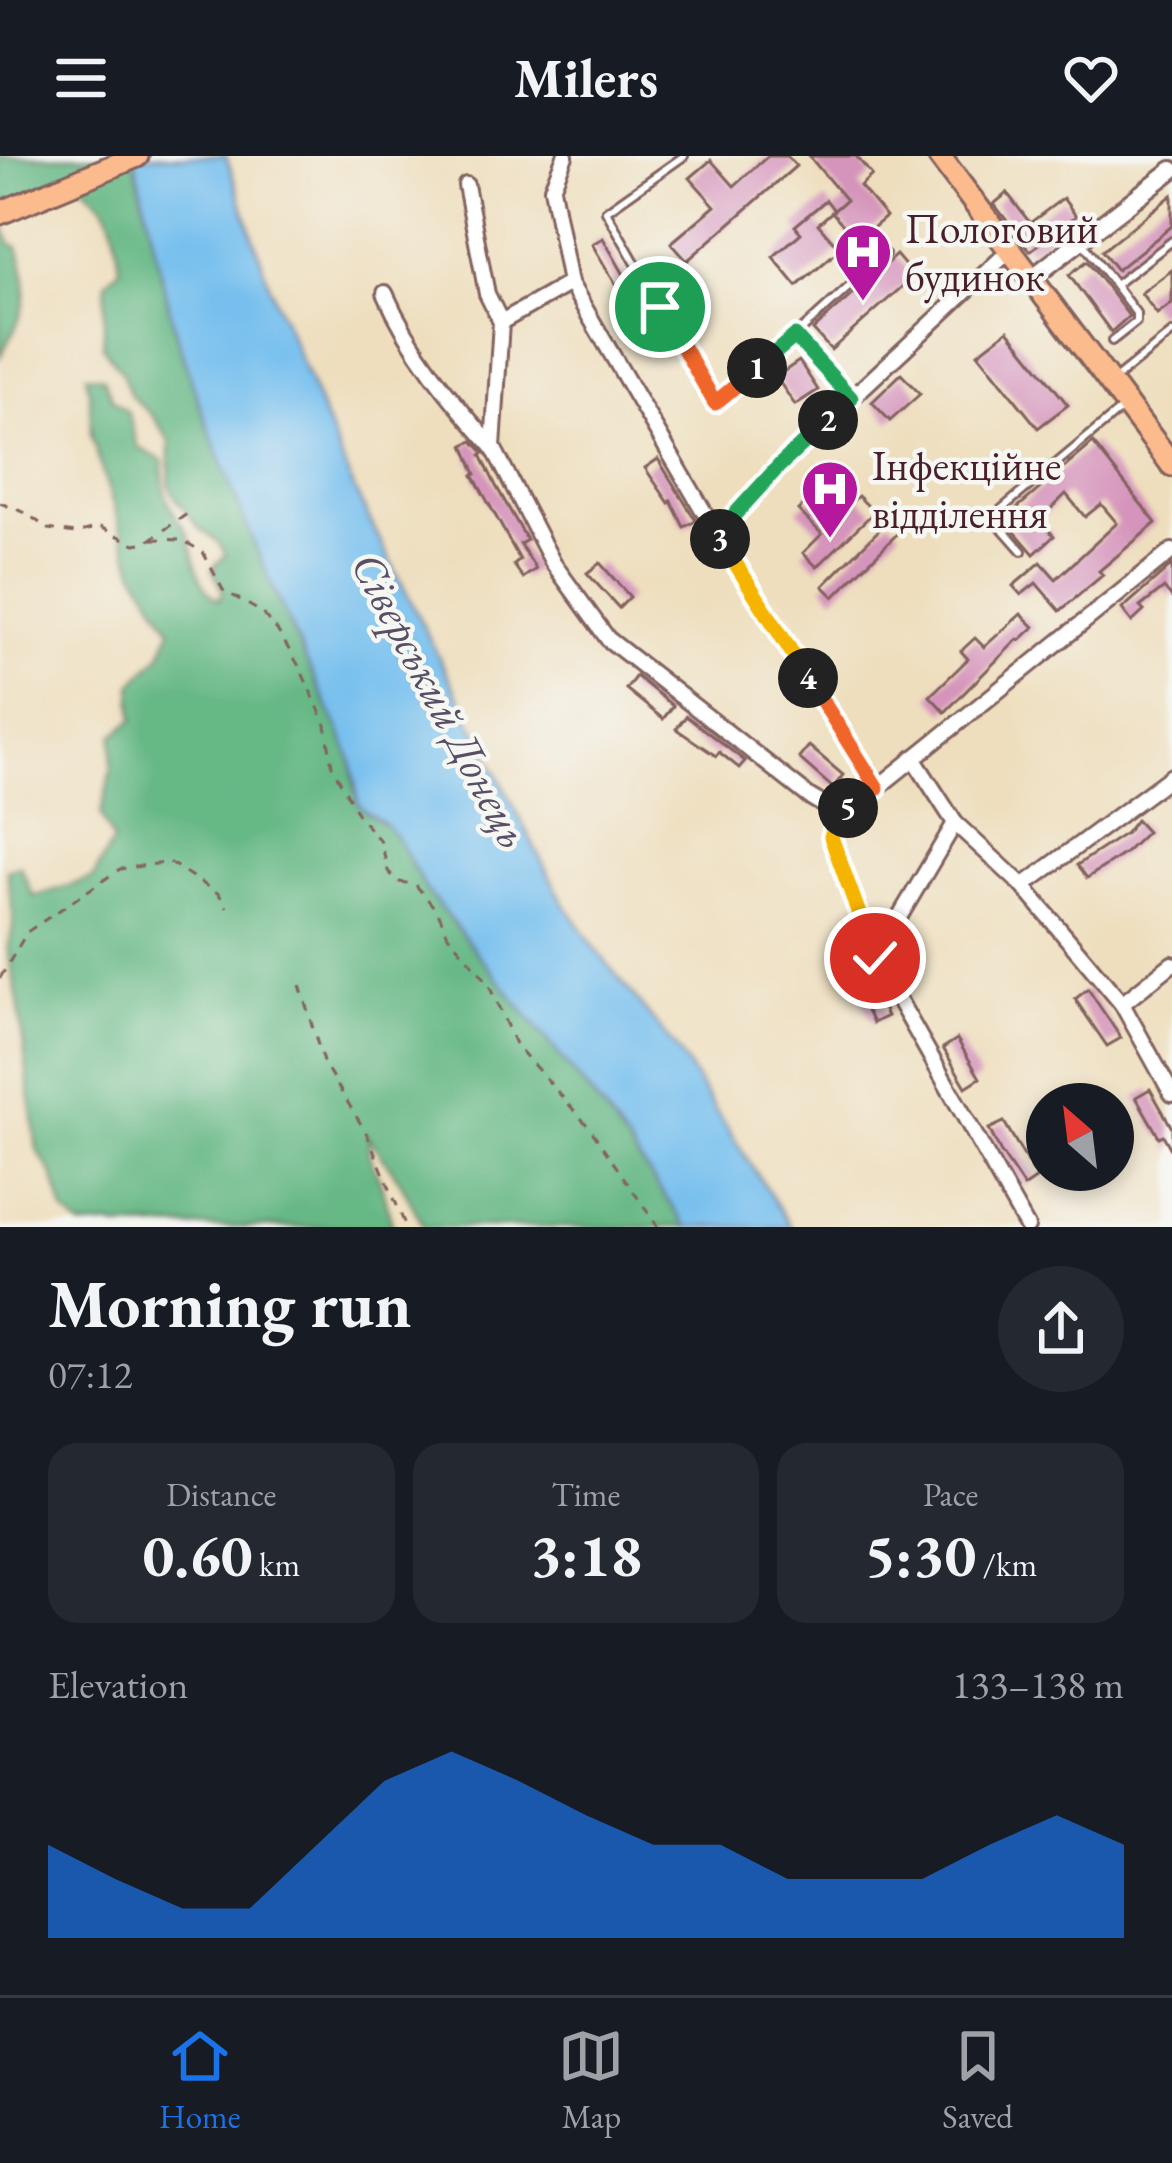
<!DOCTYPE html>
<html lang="en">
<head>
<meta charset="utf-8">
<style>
	body { margin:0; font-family:"EB Garamond",serif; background:#242831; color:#f1f3f6; height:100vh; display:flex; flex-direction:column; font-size:45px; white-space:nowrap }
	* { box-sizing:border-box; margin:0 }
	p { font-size:39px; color:#9ea1a6 }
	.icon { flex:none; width:66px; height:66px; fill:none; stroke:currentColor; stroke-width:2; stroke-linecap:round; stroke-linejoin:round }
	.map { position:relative; height:1071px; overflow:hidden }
	.panel { display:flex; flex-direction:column; background:#171b24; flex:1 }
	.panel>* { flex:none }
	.needle { width:78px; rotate:332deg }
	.tools { position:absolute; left:1026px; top:927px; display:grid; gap:24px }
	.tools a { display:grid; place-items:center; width:108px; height:108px; border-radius:50%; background:#171b24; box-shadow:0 6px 18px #0003; font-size:60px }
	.pin { position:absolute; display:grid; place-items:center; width:102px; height:102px; color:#fff; margin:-51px; border:6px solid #fff; border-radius:50%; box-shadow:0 3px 12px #0007 }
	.km { position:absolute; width:60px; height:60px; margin:-30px; border-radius:50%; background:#222; color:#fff; font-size:33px; line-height:60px; text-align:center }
	.round { display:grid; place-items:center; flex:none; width:126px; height:126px; border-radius:63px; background:#242831 }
	.overview { display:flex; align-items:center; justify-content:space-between; height:204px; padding:0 48px }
	h1 { font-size:66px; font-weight:700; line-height:90px }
	.stats { display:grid; grid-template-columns:repeat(3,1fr); gap:18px; height:204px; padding:12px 48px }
	.stats div { display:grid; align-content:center; border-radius:30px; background:#242831; text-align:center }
	.stats b { font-size:60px; font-weight:700 }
	.stats small { font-size:33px; font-weight:400 }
	.stats p { font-size:33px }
	.chart { height:336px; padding:24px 48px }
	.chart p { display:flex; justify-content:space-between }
	.chart svg { width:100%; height:216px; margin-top:12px; fill:#1a73e8; opacity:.7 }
	header { display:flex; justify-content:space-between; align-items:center; height:156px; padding:0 48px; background:#171b24; font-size:54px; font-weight:700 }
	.tabs { display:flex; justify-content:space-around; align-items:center; height:168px; border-top:3px solid #363941; background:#171b24; font-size:33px; color:#9ea1a6 }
	.tabs a { display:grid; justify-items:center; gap:6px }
	.tabs .on { color:#1a73e8 }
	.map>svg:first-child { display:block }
	.forest { fill:#66b885; stroke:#586c58; stroke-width:3 }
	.water { fill:#76bfee; stroke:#606f8c; stroke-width:3 }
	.building { fill:#d594bb }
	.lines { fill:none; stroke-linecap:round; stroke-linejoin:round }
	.service-casing { stroke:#83625e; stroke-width:12 }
	.minor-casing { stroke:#83625e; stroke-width:20 }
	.tertiary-casing { stroke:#83625e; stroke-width:22 }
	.trunk-casing { stroke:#83625e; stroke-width:27 }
	.path { stroke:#83625e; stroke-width:3; stroke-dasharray:9 9; stroke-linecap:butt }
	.service { stroke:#fff; stroke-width:6 }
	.minor { stroke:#fff; stroke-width:14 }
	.tertiary { stroke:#fff; stroke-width:16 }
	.trunk { stroke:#fbbb8d; stroke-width:21 }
	.split-1-casing { stroke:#fff; stroke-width:24 }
	.split-2-casing { stroke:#fff; stroke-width:24 }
	.split-3-casing { stroke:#fff; stroke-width:24 }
	.split-4-casing { stroke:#fff; stroke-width:24 }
	.split-5-casing { stroke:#fff; stroke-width:24 }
	.split-6-casing { stroke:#fff; stroke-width:24 }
	.split-1 { stroke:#f0652b; stroke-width:15 }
	.split-2 { stroke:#22a559; stroke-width:15 }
	.split-3 { stroke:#22a559; stroke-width:15 }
	.split-4 { stroke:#f5b400; stroke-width:15 }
	.split-5 { stroke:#f0652b; stroke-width:15 }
	.split-6 { stroke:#f5b400; stroke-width:15 }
	.labels { text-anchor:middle; stroke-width:9; stroke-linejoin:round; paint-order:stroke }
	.poi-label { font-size:42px; fill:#4a1f2b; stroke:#f6f6f2; text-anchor:start }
	.water-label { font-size:45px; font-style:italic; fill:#574f66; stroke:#f6f6f2 }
</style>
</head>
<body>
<header><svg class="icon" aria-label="menu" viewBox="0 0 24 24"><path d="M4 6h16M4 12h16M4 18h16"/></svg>Milers<svg class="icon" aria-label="heart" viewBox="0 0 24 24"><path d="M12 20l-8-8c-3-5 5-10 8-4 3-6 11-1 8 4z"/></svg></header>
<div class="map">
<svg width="1172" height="1071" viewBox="0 0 1172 1071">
	<rect width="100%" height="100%" fill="#f6f6f2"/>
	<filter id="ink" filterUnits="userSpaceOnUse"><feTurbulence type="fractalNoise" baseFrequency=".00833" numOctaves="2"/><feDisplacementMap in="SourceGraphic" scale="24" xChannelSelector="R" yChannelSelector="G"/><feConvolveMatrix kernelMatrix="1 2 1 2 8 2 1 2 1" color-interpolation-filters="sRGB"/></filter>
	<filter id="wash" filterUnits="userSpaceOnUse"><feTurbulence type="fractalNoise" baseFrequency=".004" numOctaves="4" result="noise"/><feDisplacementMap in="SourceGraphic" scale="48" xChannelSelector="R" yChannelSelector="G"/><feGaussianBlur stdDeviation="2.7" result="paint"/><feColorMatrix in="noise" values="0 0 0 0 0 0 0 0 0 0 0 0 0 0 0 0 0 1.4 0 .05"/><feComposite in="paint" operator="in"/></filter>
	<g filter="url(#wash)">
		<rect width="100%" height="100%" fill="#eedebd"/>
		<g class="forest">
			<path d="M0,0H133C151,69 163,139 185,206C229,335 283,460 343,582L352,606L355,635L365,655L387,669L396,681L427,735L604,955L687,1071H424L400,1025L368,980L369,999L380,1025L393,1071H115L112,1069L81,1071L64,1056L53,1019L37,994L18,846L8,794L14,766L7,714L20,710L34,741L93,722L113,685L101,658L111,615L114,579L134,563L132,529L161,498L171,473L134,413L91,280L90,242L86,219L103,221L113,244L128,256L138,291L163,305C161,325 164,342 176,360C178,363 185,373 187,376C197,400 194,430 219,444L223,434L212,413L226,399L218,386L198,371L177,344L169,329L170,286L154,261L130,239L122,216L103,191L106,126L120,112C117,91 115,60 100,45C93,38 86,33 79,24L0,57Z"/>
			<path d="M0,60L11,88L18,91C34,139 24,158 0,200Z"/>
		</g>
		<path class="water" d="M134,0H226L271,133L353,331L539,700L563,746L598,796L676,893L791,1071H687L604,955L427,735L396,681L386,669L365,655L358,647L352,606L343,582C283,460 229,336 185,206C163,139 151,69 134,0Z"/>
		<g id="blocks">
			<g class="building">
				<path d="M768,0H787L796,10L687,105L671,87L715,50L690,22L711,4L734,30Z"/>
				<path d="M809,0H856L872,19L860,30L886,61L857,85L832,56L846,44Z"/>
				<path d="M1007,37L1030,67L1063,42L1076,60L1030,95L994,48Z"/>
				<path d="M1172,39V70L1117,114L1102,95Z"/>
				<path d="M826,44L834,54L818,68L840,93L797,130L773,101L801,77L795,70Z"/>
				<path d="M603,82L627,124L634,120L656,159L639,168L592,88Z"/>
				<path d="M896,99L914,120L831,194L813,174Z"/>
				<path d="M1087,105L1129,160L1111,176L1069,119Z"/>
				<path d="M1172,114V147L1157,158L1141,137Z"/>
				<path d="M1008,174L1068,249L1038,272L978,197Z"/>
				<path d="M799,205L818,234L795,249L776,221Z"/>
				<path d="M901,218L920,238L890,265L872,246Z"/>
				<path d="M473,285L484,297L481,299L496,330L527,384L520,388L536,413L523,422L514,409L520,404L473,319L476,318L464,289Z"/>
				<path d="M1093,287L1156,367L1099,415L1103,419L1060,455L1036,427L1021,439L1013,430L1041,406L1056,423L1117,367L1101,348L1085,361L1066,338L1039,364L1054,380L1034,398L1004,363Z"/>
				<path d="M658,303L696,365L684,371L671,345L669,347L645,312Z"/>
				<path d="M818,335L839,358L858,340L874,356L817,411L803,397L822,378L798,354Z"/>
				<path d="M889,364L900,375L834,441L823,430Z"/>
				<path d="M600,407L630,441L619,452L587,417Z"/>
				<path d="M1172,409V442L1164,432L1140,451L1144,455L1132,466L1122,453Z"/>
				<path d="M1021,458L1034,471L1020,484L1018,483L945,556L930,540L968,503L961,495L975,482L984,491Z"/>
				<path d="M636,520L673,550L663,563L626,533Z"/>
				<path d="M686,560L745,605L739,612L719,596L716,600L676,573Z"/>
				<path d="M809,590L843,619L833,632L799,602Z"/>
				<path d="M1136,664L1147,676L1125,697L1087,722L1077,709L1126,677Z"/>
				<path d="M866,818L887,860L873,867L852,825Z"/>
				<path d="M1088,833L1121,882L1107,890L1075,843Z"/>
				<path d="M957,883L980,922L966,931L943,892Z"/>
				<path d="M1150,933L1172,972V995L1163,979L1159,981L1136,941Z"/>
				<path d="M1004,966L1037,1022L1024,1031L1000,995L989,973Z"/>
			</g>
		</g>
	</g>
	<g filter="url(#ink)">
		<use href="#blocks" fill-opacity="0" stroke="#83625e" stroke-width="3"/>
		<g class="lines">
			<defs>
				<g id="service">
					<path d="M684,0L606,55L715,247L795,180"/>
					<path d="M1083,87L1136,157V166L1112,185"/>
					<path d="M1115,129L1172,85"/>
					<path d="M1114,224L1172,177"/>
					<path d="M849,240L795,180L885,98"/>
					<path d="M1022,395L992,361L1125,250"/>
				</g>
				<g id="minor">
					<path d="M565,0L552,32L570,127L717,378L877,632"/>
					<path d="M466,29L487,138L501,166"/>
					<path d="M570,127L501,166L493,291L553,407L608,483L810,641L839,658"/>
					<path d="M385,137C410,195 451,244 493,291"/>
					<path d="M717,378L779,310L1009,95"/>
					<path d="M913,602L955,667L1023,730L1122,848L1172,938"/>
					<path d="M1023,730L1172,620"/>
					<path d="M875,802L955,667"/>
					<path d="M1122,848L1172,808"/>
					<path d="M1027,1071L875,802L831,681L839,658L877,632L1172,395"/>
				</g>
				<path id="tertiary" d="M1032,122L1172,14"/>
				<g id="trunk">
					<path d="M939,0L1172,309"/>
					<path d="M0,57L137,0"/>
				</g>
			</defs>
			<use href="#service" class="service-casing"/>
			<use href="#minor" class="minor-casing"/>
			<use href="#tertiary" class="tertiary-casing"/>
			<use href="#trunk" class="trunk-casing"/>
			<g class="path">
				<path d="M0,347L26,357L48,373L76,377L100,371L135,388L147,386L187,358"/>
				<path d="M152,383L182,384L203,396L223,434L261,456L277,474L299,510L326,569L332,610L358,659L381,686L388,715L398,726L415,728L438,756L448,779L487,825L515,888L589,971L658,1071"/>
				<path d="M0,822L27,776L120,713L169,706L219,738L227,751"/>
				<path d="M300,829L323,906L367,978L406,1071"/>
			</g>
			<use href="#service" class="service"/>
			<use href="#minor" class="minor"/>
			<use href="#tertiary" class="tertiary"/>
			<use href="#trunk" class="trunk"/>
		</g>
	</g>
	<g class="lines" filter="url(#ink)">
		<defs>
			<path id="split-1" d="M660,151L715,247L757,212"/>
			<path id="split-2" d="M757,212L795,180L851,242L828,264"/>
			<path id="split-3" d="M720,383L717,378L779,310L828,264"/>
			<path id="split-4" d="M720,383L808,522"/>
			<path id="split-5" d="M808,522L877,632L848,652"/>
			<path id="split-6" d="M848,652L838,658L831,681L875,802"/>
		</defs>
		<use href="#split-1" class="split-1-casing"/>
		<use href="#split-2" class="split-2-casing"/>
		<use href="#split-3" class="split-3-casing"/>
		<use href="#split-4" class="split-4-casing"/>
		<use href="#split-5" class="split-5-casing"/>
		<use href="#split-6" class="split-6-casing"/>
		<use href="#split-1" class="split-1"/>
		<use href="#split-2" class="split-2"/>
		<use href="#split-3" class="split-3"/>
		<use href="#split-4" class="split-4"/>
		<use href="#split-5" class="split-5"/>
		<use href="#split-6" class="split-6"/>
	</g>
	<defs>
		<symbol id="hospital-pin" viewBox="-11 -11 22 30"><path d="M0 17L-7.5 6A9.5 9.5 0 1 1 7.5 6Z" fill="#b5179e" stroke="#f6f6f2"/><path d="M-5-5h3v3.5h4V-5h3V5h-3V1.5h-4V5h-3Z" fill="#fff"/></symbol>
	</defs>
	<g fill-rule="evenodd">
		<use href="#hospital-pin" x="830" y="63" width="66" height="90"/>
		<use href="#hospital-pin" x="797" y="300" width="66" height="90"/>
	</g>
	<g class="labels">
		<g class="poi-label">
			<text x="905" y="87">Пологовий<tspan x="905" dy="48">будинок</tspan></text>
			<text x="872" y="324">Інфекційне<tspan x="872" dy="48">відділення</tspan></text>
		</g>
		<g class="water-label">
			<text transform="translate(441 544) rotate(62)" y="16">Сіверський Донець</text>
		</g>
	</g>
</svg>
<div class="tools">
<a><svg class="needle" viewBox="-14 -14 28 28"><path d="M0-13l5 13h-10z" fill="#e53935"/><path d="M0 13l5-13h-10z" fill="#9ea1a6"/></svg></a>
</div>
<div class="pin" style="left:660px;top:151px;background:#1e9e55"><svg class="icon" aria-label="arrive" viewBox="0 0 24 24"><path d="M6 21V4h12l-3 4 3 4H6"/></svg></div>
<div class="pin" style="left:875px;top:802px;background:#d93025"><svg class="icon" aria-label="check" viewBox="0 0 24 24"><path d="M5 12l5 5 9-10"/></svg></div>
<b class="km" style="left:757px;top:212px">1</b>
<b class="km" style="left:828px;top:264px">2</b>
<b class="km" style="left:720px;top:383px">3</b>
<b class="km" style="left:808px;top:522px">4</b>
<b class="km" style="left:848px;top:652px">5</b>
</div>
<section class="panel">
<div class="overview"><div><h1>Morning run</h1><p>07:12</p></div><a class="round"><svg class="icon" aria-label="share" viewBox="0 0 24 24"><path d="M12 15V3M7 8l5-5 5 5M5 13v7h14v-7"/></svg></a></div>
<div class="stats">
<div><p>Distance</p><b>0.60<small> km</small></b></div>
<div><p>Time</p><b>3:18</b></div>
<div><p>Pace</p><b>5:30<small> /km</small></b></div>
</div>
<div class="chart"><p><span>Elevation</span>133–138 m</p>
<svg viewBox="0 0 160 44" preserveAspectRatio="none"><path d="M0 44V25L10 32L20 38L30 38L40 25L50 12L60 6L70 12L80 19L90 25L100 25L110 32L120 32L130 32L140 25L150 19L160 25V44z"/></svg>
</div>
</section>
<nav class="tabs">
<a class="on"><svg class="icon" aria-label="home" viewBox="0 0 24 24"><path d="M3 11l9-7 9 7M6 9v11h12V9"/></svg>Home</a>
<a><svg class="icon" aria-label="map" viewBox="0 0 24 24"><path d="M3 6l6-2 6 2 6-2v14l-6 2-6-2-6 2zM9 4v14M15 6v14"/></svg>Map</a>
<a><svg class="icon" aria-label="saved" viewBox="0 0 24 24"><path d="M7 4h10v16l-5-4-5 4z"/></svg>Saved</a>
</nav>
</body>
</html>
